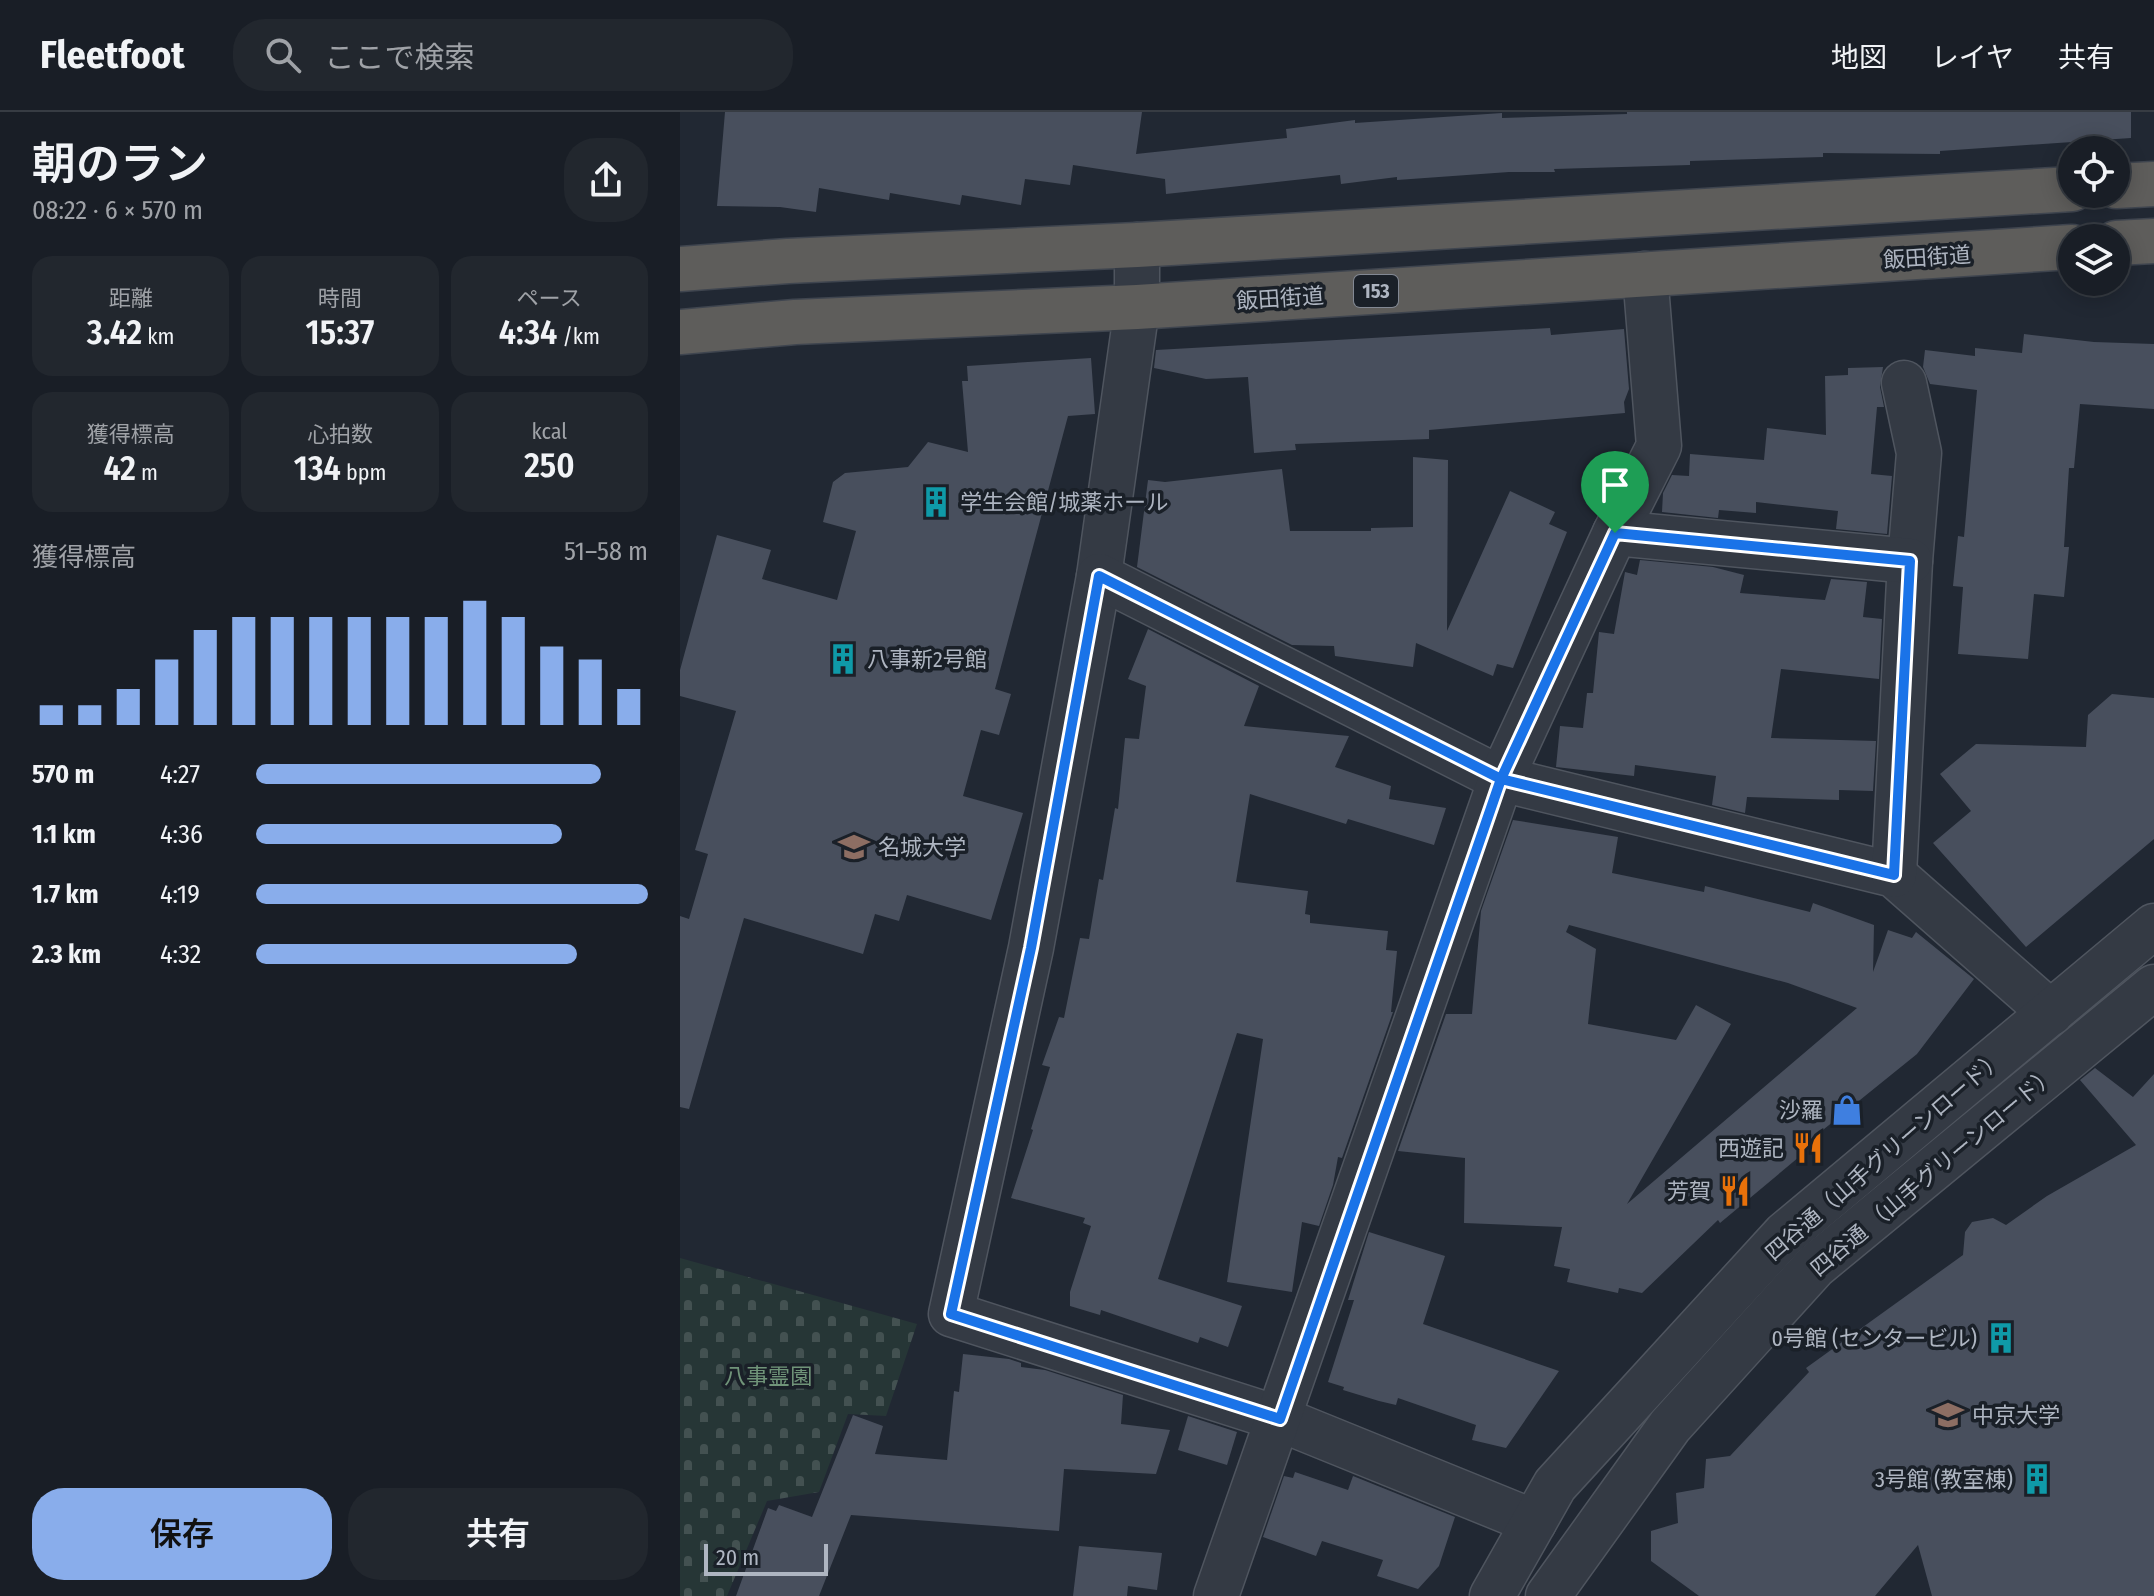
<!DOCTYPE html>
<html lang="ja">
<head>
<meta charset="utf-8">
<style>
	body { margin:0; font-family:"Fira Sans Condensed","Noto Sans JP",sans-serif; background:#22272e; color:#f1f3f6; height:100vh; display:flex; flex-direction:column; font-size:30px; white-space:nowrap }
	* { box-sizing:border-box; margin:0 }
	p { font-size:26px; color:#9fa2a7 }
	.icon { flex:none; width:44px; height:44px; fill:none; stroke:currentColor; stroke-width:2; stroke-linecap:round; stroke-linejoin:round }
	.map { position:relative; flex:1; overflow:hidden }
	.side { display:flex; flex-direction:column; background:#191e26; width:680px }
	.side>* { flex:none }
	.controls { position:absolute; left:1378px; top:24px; display:grid; gap:16px }
	.controls a { display:grid; place-items:center; width:72px; height:72px; border-radius:50%; background:#191e26; box-shadow:0 4px 20px #0003,0 0 0 2px #373c43; font-size:40px }
	.scale { position:absolute; left:24px; bottom:20px; width:124px; box-sizing:border-box; padding-left:8px; border:4px solid #aeb5c1; border-top:0; font-size:22px; line-height:28px; white-space:nowrap; color:#aeb5c1; -webkit-text-stroke:6px #1a2028; paint-order:stroke }
	.pin { position:absolute; display:grid; place-items:center; width:68px; height:68px; color:#fff; margin:-82px -34px; border-radius:50% 50% 50% 0; rotate:-45deg; box-shadow:0 0 8px #0007 }
	.pin .icon { rotate:45deg }
	.round { display:grid; place-items:center; flex:none; width:84px; height:84px; border-radius:32px; background:#22272e }
	.headline { display:flex; align-items:center; justify-content:space-between; height:136px; padding:0 32px }
	h1 { font-size:44px; font-weight:600; line-height:60px }
	.metrics { display:grid; grid-template-columns:repeat(3,1fr); gap:12px; height:136px; padding:8px 32px }
	.metrics div { display:grid; align-content:center; border-radius:20px; background:#22272e; text-align:center }
	.metrics b { font-size:34px; font-weight:600 }
	.metrics small { font-size:22px; font-weight:400 }
	.metrics p { font-size:22px }
	.chart { height:224px; padding:16px 32px }
	.chart p { display:flex; justify-content:space-between }
	.chart svg { width:100%; height:144px; margin-top:8px; stroke:#89adeb; stroke-width:6 }
	.cta { display:flex; gap:16px; margin-top:auto; padding:16px 32px }
	.cta a { flex:1; height:92px; border-radius:32px; background:#89adeb; color:#111; font-size:32px; font-weight:600; line-height:92px; text-align:center }
	.cta a+a { background:#22272e; color:#f1f3f6 }
	ul { padding:0 32px; list-style:none; font-size:26px }
	li { display:grid; grid-template-columns:128px 96px 1fr; align-items:center; height:60px }
	li i { height:20px; border-radius:10px; background:#89adeb }
	header { display:flex; align-items:center; gap:48px; box-sizing:border-box; height:112px; padding:0 40px; background:#191e26; border-bottom:2px solid #373c43 }
	header strong { font-size:38px }
	nav { display:flex; gap:44px; margin-inline-start:auto; font-size:28px }
	.search { width:560px; height:72px; background:#22272e; display:flex; align-items:center; gap:20px; box-sizing:border-box; padding:0 28px; border-radius:32px; color:#9fa2a7; font-size:30px }
	main { display:flex; flex:1; min-height:0 }
	.map>svg:first-child { display:block }
	.cemetery { fill:url(#cemetery-stones) }
	.building { fill:#484f5d; fill-rule:evenodd }
	.lines { fill:none; stroke-linecap:round; stroke-linejoin:round }
	.minor-casing { stroke:#4f555f; stroke-width:47 }
	.tertiary-casing { stroke:#4f555f; stroke-width:47 }
	.trunk-casing { stroke:#3f454f; stroke-width:47 }
	.minor { stroke:#343a44; stroke-width:44 }
	.tertiary { stroke:#343a44; stroke-width:44 }
	.trunk { stroke:#5e5d5b; stroke-width:44 }
	.route-casing { stroke:#fff; stroke-width:16 }
	.route { stroke:#1a73e8; stroke-width:10 }
	.labels { text-anchor:middle; stroke-width:7; stroke-linejoin:round; paint-order:stroke }
	.shield { fill:#1a2028; stroke:#828893; stroke-width:2 }
	.shield-label { font-size:20px; font-weight:bold; fill:#aeb5c1 }
	.street-label { font-size:22px; fill:#aeb5c1; stroke:#1a2028 }
	.poi-label { font-size:22px; fill:#aeb5c1; stroke:#1a2028; text-anchor:end }
	.park-label { font-size:22px; fill:#709479; stroke:#1a2028 }
</style>
</head>
<body>
<header>
<strong>Fleetfoot</strong>
<div class="search"><svg class="icon" aria-label="search" viewBox="0 0 24 24"><circle cx="10" cy="10" r="6"/><path d="M15 15l6 6"/></svg>ここで検索</div>
<nav><a>地図</a><a>レイヤ</a><a>共有</a></nav>
</header>
<main>
<section class="side">
<div class="headline"><div><h1>朝のラン</h1><p>08:22 · 6 × 570 m</p></div><a class="round"><svg class="icon" aria-label="share" viewBox="0 0 24 24"><path d="M12 15V3M7 8l5-5 5 5M5 13v7h14v-7"/></svg></a></div>
<div class="metrics">
<div><p>距離</p><b>3.42<small> km</small></b></div>
<div><p>時間</p><b>15:37</b></div>
<div><p>ペース</p><b>4:34<small> /km</small></b></div>
</div>
<div class="metrics">
<div><p>獲得標高</p><b>42<small> m</small></b></div>
<div><p>心拍数</p><b>134<small> bpm</small></b></div>
<div><p>kcal</p><b>250</b></div>
</div>
<div class="chart"><p><span>獲得標高</span>51–58 m</p>
<svg viewBox="0 0 160 44" preserveAspectRatio="none"><path d="M5 44V38M15 44V38M25 44V33M35 44V24M45 44V15M55 44V11M65 44V11M75 44V11M85 44V11M95 44V11M105 44V11M115 44V6M125 44V11M135 44V20M145 44V24M155 44V33"/></svg>
</div>
<ul>
<li><b>570 m</b>4:27<i style="width:88%"></i></li>
<li><b>1.1 km</b>4:36<i style="width:78%"></i></li>
<li><b>1.7 km</b>4:19<i style="width:100%"></i></li>
<li><b>2.3 km</b>4:32<i style="width:82%"></i></li>
</ul>
<div class="cta"><a>保存</a><a>共有</a></div>
</section>
<div class="map">
<svg width="1474" height="1484" viewBox="0 0 1474 1484">
	<defs>
		<pattern id="cemetery-stones" width="16" height="16" patternUnits="userSpaceOnUse" patternTransform="scale(2)"><rect width="16" height="16" fill="#263636"/><path d="M2 7V4a2 2 0 0 1 4 0v3zM10 15v-3a2 2 0 0 1 4 0v3z" fill="#435151"/></pattern>
	</defs>
	<rect width="100%" height="100%" fill="#212833"/>
	<path class="cemetery" d="M0,1146L237,1212L206,1304L168,1302L139,1380L87,1389L47,1484H0Z"/>
	<g class="building">
		<path d="M45,0H462L456,42L607,26L606,17L675,8V11L822,1V6L947,2V0H1451V26L1260,39V42L1143,41V45L1010,49V53L874,57L875,60H829L717,68V65L661,72L660,63L486,82L485,67L393,53L390,73L345,67L341,93L282,83L280,93L210,81L209,88L139,76L136,100L100,95L37,94Z"/>
		<path d="M870,216L871,223L944,217L949,277L944,290L945,301L749,318V327L615,332L616,338L574,341L568,265L526,267L474,256L476,238Z"/>
		<path d="M1344,222L1414,230L1474,232V297L1400,292L1394,356H1389L1384,435H1389L1384,485L1354,482L1348,547L1278,542L1283,475L1273,474L1278,424L1284,425L1297,278L1250,272L1243,255L1245,238L1295,244V236L1342,241Z"/>
		<path d="M411,246L415,302L388,304L315,577L331,582L319,623L301,618L283,684L343,701L311,808L227,783L219,809L195,802L183,842L64,806L9,997L0,995V804L9,807L28,742L15,738L56,599L0,584V558L37,423L91,438L82,467L157,488L176,419L143,410L153,370L165,361L228,355L248,330L288,340L282,269H288L287,254Z"/>
		<path d="M1203,255L1200,275L1204,295H1197L1191,362L1212,364L1207,422L1156,417L1158,399L1076,390V401L1039,398L1038,406L982,400L983,381L992,363L1009,364L1010,342L1084,348L1087,316L1146,323L1145,264L1168,263V256Z"/>
		<path d="M733,345L768,348L767,519L830,379L875,400L869,412L887,420L833,556L817,552L813,564L736,531L733,555L655,544L654,534L612,533L457,455L468,368L485,370L602,357L610,419H691V416L733,415Z"/>
		<path d="M960,448L1033,455L1064,463L1060,481L1145,488L1151,467L1187,470L1183,505L1202,507L1199,567L1101,557L1091,626L1196,629L1193,679L1159,678V688L1067,685L1065,701L1032,693L1036,664L955,653L954,664L876,655L880,614L903,616L907,581H913L919,520L934,522L945,460L957,463Z"/>
		<path d="M468,517L579,574L564,614L669,624L655,655L711,674L709,687L766,696L754,733L668,707L666,712L570,682L556,770L628,779L625,802L630,803V811L708,819L706,838L717,839L711,900H713L662,1046L658,1045L653,1073L639,1114L622,1110L612,1180L547,1170L583,927L557,921L478,1167L562,1194L548,1235L520,1225L518,1231L421,1198L420,1203L390,1194V1180L411,1114L403,1111L405,1106L331,1086L353,1018L351,1017L370,955L362,953L379,905L384,906L400,826L409,827L419,767L423,768L435,696L438,697L445,626L459,627L466,574L448,567Z"/>
		<path d="M1432,582L1474,586V727L1346,835L1253,731L1291,699L1260,662L1296,632L1406,635L1408,603Z"/>
		<path d="M833,708L938,725L932,761L1024,780L1025,774L1130,800L1133,791L1194,813L1193,860L1208,818L1232,826L1236,820L1294,867L1237,942L1128,1030L1131,1035L1040,1111L1038,1108L962,1181L939,1176L938,1181L887,1170L890,1157L874,1154L882,1115L784,1111L785,1046L718,1039L766,902H792L801,799ZM889,813L1108,871L1177,896L947,1092L1051,912L1016,893L996,928L908,912L916,837L886,820Z"/>
		<path d="M1415,956L1453,985L1474,962V1484H1252L1238,1433L1195,1484H1019L971,1449V1419L998,1411L996,1381L1024,1376L1026,1347L1050,1344L1129,1260L1126,1256L1283,1143L1285,1120L1292,1110L1313,1106L1326,1113L1367,1084L1456,1033L1400,968Z"/>
		<path d="M689,1120L765,1144L743,1212L879,1259L826,1336L792,1328L796,1313L718,1286L716,1293L699,1289L663,1278L664,1275L648,1270L674,1188H668Z"/>
		<path d="M283,1242L329,1247L341,1251V1255L365,1258L443,1283L441,1312L490,1318L476,1362L384,1357L379,1419L171,1403L139,1484H56L88,1396L96,1399L99,1393L132,1405L173,1303L203,1314L195,1342L267,1348L274,1279L279,1280Z"/>
		<path d="M508,1304L557,1320L547,1353L498,1338Z"/>
		<path d="M615,1360L668,1378L673,1364L775,1405L759,1454L738,1477L697,1464L703,1448L642,1429L636,1444L583,1425L604,1364L613,1366Z"/>
		<path d="M399,1434L482,1441L477,1478L448,1474L447,1484H393Z"/>
	</g>
	<g class="lines">
		<defs>
			<g id="minor">
				<path d="M457,133V195L419,464L351,836L271,1202L600,1307L854,1410"/>
				<path d="M935,421L979,334L965,162"/>
				<path d="M419,464L821,667L1214,763L1371,901"/>
				<path d="M1214,763L1230,449L1239,341L1224,271"/>
				<path d="M536,1484L821,667L935,421L1230,449"/>
			</g>
			<g id="tertiary">
				<path d="M812,1484L875,1373L1105,1122L1474,814"/>
				<path d="M868,1484L990,1314L1135,1154L1474,875"/>
			</g>
			<g id="trunk">
				<path d="M1436,74L1474,72"/>
				<path d="M1436,131L1474,129"/>
				<path d="M0,157L108,149L457,133L1392,77"/>
				<path d="M0,220L115,210L457,195L1392,135"/>
			</g>
		</defs>
		<use href="#minor" class="minor-casing"/>
		<use href="#tertiary" class="tertiary-casing"/>
		<use href="#trunk" class="trunk-casing"/>
		<use href="#minor" class="minor"/>
		<use href="#tertiary" class="tertiary"/>
		<use href="#trunk" class="trunk"/>
	</g>
	<g class="lines">
		<defs>
			<path id="route" d="M935,421L821,667L419,464L351,836L271,1202L600,1307L821,667L1214,763L1230,449L935,421"/>
		</defs>
		<use href="#route" class="route-casing"/>
		<use href="#route" class="route"/>
	</g>
	<defs>
		<symbol id="building-bare" viewBox="-9 -9 18 18"><path d="M-4-6H4V6H1V3H-1V6H-4ZM-2.5-4.3h1.7v1.8h-1.7ZM.8-4.3h1.7v1.8H.8ZM-2.5-1h1.7V.8h-1.7ZM.8-1h1.7V.8H.8Z" fill="#0f9aa8" stroke="#1a2028" stroke-width="2.5" paint-order="stroke"/></symbol>
		<symbol id="university-bare" viewBox="-9 -9 18 18"><path d="M0-5L7-2L0 1L-7-2ZM-4 1L0 2.5L4 1V4Q0 6-4 4Z" fill="#8d6e63" stroke="#1a2028" stroke-width="2.5" paint-order="stroke"/></symbol>
		<symbol id="shop-bare" viewBox="-9 -9 18 18"><path d="M-5-2.5h2.3a2.7 3.5 0 0 1 5.4 0H5L5.5 6h-11ZM-1.5-2.5h3a1.5 2.3 0 0 0-3 0Z" fill="#3f7fe0" stroke="#1a2028" stroke-width="2.5" paint-order="stroke"/></symbol>
		<symbol id="restaurant-bare" viewBox="-9 -9 18 18"><path d="M-5-6h1v4h1v-4h1v4h1v-4h1v5L-1.5 .5V6h-2V.5L-5-1ZM5-6V6H3V1.5H1.5Q1.5-4 5-6Z" fill="#e8710a" stroke="#1a2028" stroke-width="2.5" paint-order="stroke"/></symbol>
	</defs>
	<g fill-rule="evenodd">
		<use href="#building-bare" x="234" y="368" width="44" height="44"/>
		<use href="#building-bare" x="141" y="525" width="44" height="44"/>
		<use href="#university-bare" x="152" y="713" width="44" height="44"/>
		<use href="#shop-bare" x="1145" y="976" width="44" height="44"/>
		<use href="#restaurant-bare" x="1106" y="1014" width="44" height="44"/>
		<use href="#restaurant-bare" x="1033" y="1057" width="44" height="44"/>
		<use href="#building-bare" x="1299" y="1204" width="44" height="44"/>
		<use href="#university-bare" x="1246" y="1281" width="44" height="44"/>
		<use href="#building-bare" x="1335" y="1345" width="44" height="44"/>
	</g>
	<g class="labels">
		<rect class="shield" x="674" y="163" width="44" height="32" rx="6"/>
		<g class="shield-label">
			<text x="696" y="186">153</text>
		</g>
		<g class="street-label">
			<text transform="translate(1247 145) rotate(-4)" y="8">飯田街道</text>
			<text transform="translate(600 186) rotate(-4)" y="8">飯田街道</text>
			<text transform="translate(1204 1043) rotate(-41)" y="8">四谷通（山手グリーンロード）</text>
			<text transform="translate(1253 1059) rotate(-40)" y="8">四谷通 （山手グリーンロード）</text>
		</g>
		<g class="poi-label">
			<text x="280" y="398" text-anchor="start">学生会館/城薬ホール</text>
			<text x="187" y="555" text-anchor="start">八事新2号館</text>
			<text x="198" y="743" text-anchor="start">名城大学</text>
			<text x="1143" y="1006">沙羅</text>
			<text x="1104" y="1044">西遊記</text>
			<text x="1031" y="1087">芳賀</text>
			<text x="1297" y="1234">0号館 (センタービル)</text>
			<text x="1292" y="1311" text-anchor="start">中京大学</text>
			<text x="1333" y="1375">3号館 (教室棟)</text>
		</g>
		<g class="park-label">
			<text x="88" y="1272">八事霊園</text>
		</g>
	</g>
</svg>
<div class="controls">
<a><svg class="icon" aria-label="locate" viewBox="0 0 24 24"><circle cx="12" cy="12" r="6"/><path d="M12 2v4M12 18v4M2 12h4M18 12h4"/></svg></a>
<a><svg class="icon" aria-label="layers" viewBox="0 0 24 24"><path d="M12 4l9 5-9 5-9-5zM3 14l9 5 9-5"/></svg></a>
</div>
<div class="scale">20 m</div>
<div class="pin" style="left:935px;top:421px;background:#1e9e55"><svg class="icon" aria-label="arrive" viewBox="0 0 24 24"><path d="M6 21V4h12l-3 4 3 4H6"/></svg></div>
</div>
</main>
</body>
</html>
